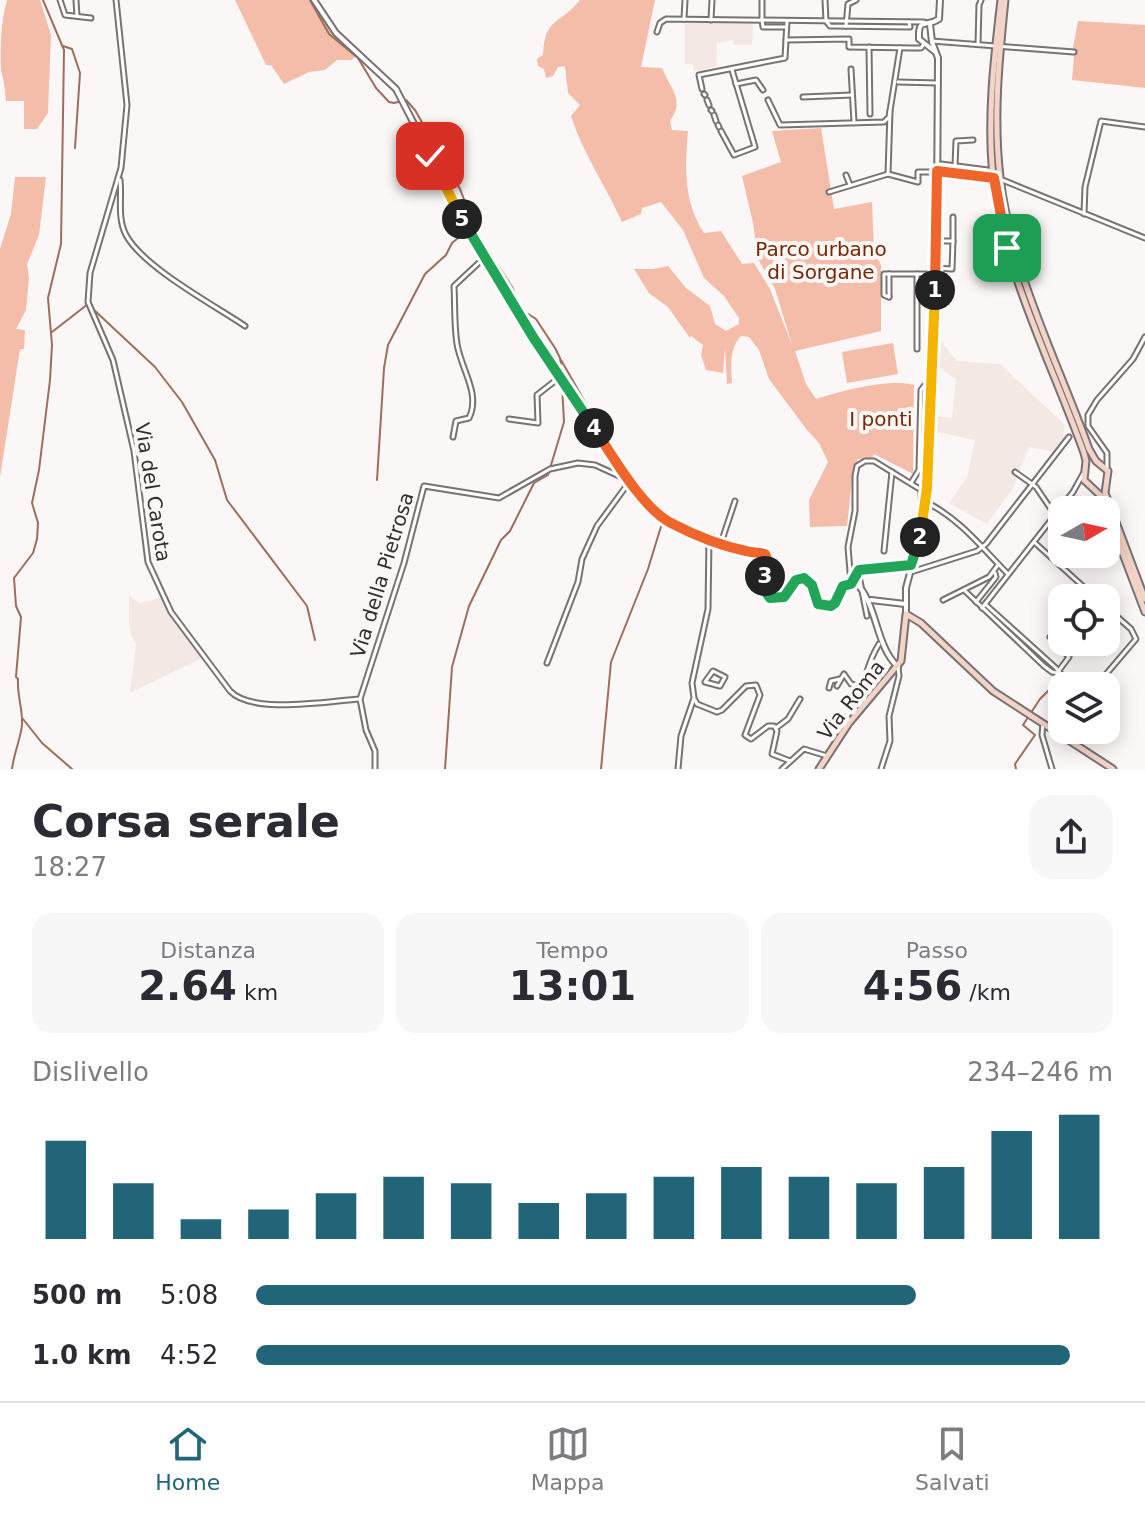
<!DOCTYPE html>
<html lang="it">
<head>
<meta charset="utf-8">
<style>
	body { margin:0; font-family:"DejaVu Sans",sans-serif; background:#f7f7f7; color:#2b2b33; height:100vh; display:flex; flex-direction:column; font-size:30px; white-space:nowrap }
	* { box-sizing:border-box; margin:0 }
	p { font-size:26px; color:#7c7c81 }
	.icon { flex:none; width:44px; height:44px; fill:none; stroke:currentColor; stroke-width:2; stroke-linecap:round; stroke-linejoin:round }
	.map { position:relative; height:769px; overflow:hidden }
	.panel { display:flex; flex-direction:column; background:#fff; flex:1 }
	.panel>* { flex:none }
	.needle { width:52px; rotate:81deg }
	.fabs { position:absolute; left:1048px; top:496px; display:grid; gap:16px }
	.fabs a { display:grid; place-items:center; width:72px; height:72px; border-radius:16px; background:#fff; box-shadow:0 4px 20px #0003; font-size:40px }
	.pin { position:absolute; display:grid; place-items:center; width:68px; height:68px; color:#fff; margin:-34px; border-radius:16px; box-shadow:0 4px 12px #0006 }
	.km { position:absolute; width:40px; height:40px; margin:-20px; border-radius:50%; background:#222; color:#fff; font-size:22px; line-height:40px; text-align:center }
	.round { display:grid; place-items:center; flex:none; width:84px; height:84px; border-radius:24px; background:#f7f7f7 }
	.headline { display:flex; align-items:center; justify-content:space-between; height:136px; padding:0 32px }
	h1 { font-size:44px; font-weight:600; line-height:60px }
	.metrics { display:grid; grid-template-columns:repeat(3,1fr); gap:12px; height:136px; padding:8px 32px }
	.metrics div { display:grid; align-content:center; border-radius:20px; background:#f7f7f7; text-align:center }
	.metrics b { font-size:40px; font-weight:600 }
	.metrics small { font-size:22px; font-weight:400 }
	.metrics p { font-size:22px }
	.chart { height:224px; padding:16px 32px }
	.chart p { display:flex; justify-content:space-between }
	.chart svg { width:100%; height:144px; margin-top:8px; stroke:#226578; stroke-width:6 }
	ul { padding:0 32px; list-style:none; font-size:26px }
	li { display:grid; grid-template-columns:128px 96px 1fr; align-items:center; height:60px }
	li i { height:20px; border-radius:10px; background:#226578 }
	.menu { display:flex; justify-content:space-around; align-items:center; height:112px; border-top:2px solid #e1e1e2; background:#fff; font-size:22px; color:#7c7c81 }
	.menu a { display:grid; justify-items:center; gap:4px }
	.menu .on { color:#226578 }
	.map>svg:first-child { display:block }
	.built { fill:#f4e8e4 }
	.green { fill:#f4bdaa }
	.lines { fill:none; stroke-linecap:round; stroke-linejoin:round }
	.stream { stroke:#9d6e5e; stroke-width:2 }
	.minor-casing { stroke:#777372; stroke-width:7 }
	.tertiary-casing { stroke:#777372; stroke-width:8 }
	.secondary-casing { stroke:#777372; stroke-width:9 }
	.minor { stroke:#fff; stroke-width:3 }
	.tertiary { stroke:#fff; stroke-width:4 }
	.secondary { stroke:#f4d3c8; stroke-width:5 }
	.split-1-casing { stroke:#fff; stroke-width:16 }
	.split-2-casing { stroke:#fff; stroke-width:16 }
	.split-3-casing { stroke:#fff; stroke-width:16 }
	.split-4-casing { stroke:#fff; stroke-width:16 }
	.split-5-casing { stroke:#fff; stroke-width:16 }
	.split-6-casing { stroke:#fff; stroke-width:16 }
	.split-1 { stroke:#f0652b; stroke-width:10 }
	.split-2 { stroke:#f5b400; stroke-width:10 }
	.split-3 { stroke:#22a559; stroke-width:10 }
	.split-4 { stroke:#f0652b; stroke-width:10 }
	.split-5 { stroke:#22a559; stroke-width:10 }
	.split-6 { stroke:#f5b400; stroke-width:10 }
	.labels { text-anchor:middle; stroke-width:8; stroke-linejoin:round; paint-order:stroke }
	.park-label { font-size:20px; fill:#752605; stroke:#faf7f6 }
	.street-label { font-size:20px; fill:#2f2d2d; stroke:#faf7f6 }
</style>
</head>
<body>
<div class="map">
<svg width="1145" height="769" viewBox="0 0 1145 769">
	<rect width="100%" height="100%" fill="#faf7f6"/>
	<g class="built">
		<path d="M685,22L753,24L752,45H734L733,40L717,43L716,67L694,71L693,64H685Z"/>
		<path d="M938,338L957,361L1000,364L1065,425L1063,433L1066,437L1056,452L1029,447L1013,488L987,524L949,503L967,477L975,440L933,431V416L952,418L956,379L936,365Z"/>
		<path d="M129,595L139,603L161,598L202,658L130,693L136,645L131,636L129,623Z"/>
	</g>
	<g class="green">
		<path d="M7,0H40L51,35L48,113L37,129H24V101H6C5,89 4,81 1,70C0,48 1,21 7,0Z"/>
		<path d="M235,0H312L334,35L357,54L352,60H337L325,70L309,72L284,84L271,65H266Z"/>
		<path d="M580,0H655L641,67L662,68C671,90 685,99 670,121L672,130L688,131C685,166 683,202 704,233L721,231L742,264L754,263L770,289L792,345L775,289L758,259L753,223L742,176L781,162L772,131L821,128L834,209L872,202L874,252L881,265V331L795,351L806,384L816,399C842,391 888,378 914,385L913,474L874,454L872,458L858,459L852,480L847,526L810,527L809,500L828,462L819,443L807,430L769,379L759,350L749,337L741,336C729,348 731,367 732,383L727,384L725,348L723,373L706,370L701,355L703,345L691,336L690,338L668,307L649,293L634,269H653L668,266L686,288L710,306L715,324L726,331L739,324V318L724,296L704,278L683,230L661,202L642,208L641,214L622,222C606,186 583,154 571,116L580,105L568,93L565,66L558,67L553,76L546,78L544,69L538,66L537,59L543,55C545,16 559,26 580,0Z"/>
		<path d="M1078,21L1145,25V88L1072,80L1074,56L1072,53Z"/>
		<path d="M15,177H46L39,235L27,264L29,278L26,310L16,329L25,330L24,349H20L0,477V249L11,214Z"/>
		<path d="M893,343L898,374L847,383L842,352Z"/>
	</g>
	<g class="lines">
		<g class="stream">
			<path d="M310,0L329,34L358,58L376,88L389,102L394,103L406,100L415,110L460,189L477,233L512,287L522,310L536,319L555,348L560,358L562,374"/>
			<path d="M63,46L72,49L80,73L75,148"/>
			<path d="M93,309L155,367L182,402L215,460L227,500L307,606L315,640"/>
			<path d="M52,332L88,304"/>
			<path d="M561,360L609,444L663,514"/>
			<path d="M377,480L384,368L388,345L425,274L446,255L452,243L469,229"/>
			<path d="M23,719L42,743L72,769"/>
			<path d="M12,769C14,753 21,737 22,725C23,710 17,695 18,679L16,677L21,617L16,606L14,578L33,553L37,539L38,523L32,503L39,470L50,380L52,345L48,298L61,244L64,50L43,0"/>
			<path d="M445,769L452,667L469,606L501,540L510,531L534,483L548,475L564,422L562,384"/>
			<path d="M601,769L611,662L648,569L663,520"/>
			<path d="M1016,769L1015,764L1035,735L1023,725L1040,699L1056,683"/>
		</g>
		<defs>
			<g id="minor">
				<path d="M60,0L65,15L91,18"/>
				<path d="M76,0L77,16"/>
				<path d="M116,0L127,105L121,168L90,273L88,302L113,360L134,451L148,562L171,612L230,691C253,715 328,701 360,699"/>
				<path d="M825,0L826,21L830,26L910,27L909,22"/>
				<path d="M980,3L981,0"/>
				<path d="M684,19L685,0"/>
				<path d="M711,20L712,0"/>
				<path d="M762,20L763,27H784"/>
				<path d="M762,20V0"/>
				<path d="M846,26L848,4L856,0"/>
				<path d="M657,32L660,23L666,19L924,22"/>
				<path d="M786,40L849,39V47L913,48H921L924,44"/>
				<path d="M932,41L1074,52"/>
				<path d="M978,44L979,5"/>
				<path d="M869,47L870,114"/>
				<path d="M851,69L854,122"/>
				<path d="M898,82L938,83"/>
				<path d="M736,84L756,80L763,90"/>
				<path d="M702,89L699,75L785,58L787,21"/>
				<path d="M704,94L705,95"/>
				<path d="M803,97L852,95"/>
				<path d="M707,100L709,105"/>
				<path d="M768,100L780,125L884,122L889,117L900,48"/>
				<path d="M711,110L712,111"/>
				<path d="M714,115L716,121"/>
				<path d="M718,125L719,127"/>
				<path d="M721,131L734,155L755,147L732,70"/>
				<path d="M941,164L988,170"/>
				<path d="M955,166L956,141L973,140"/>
				<path d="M888,174L890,111"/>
				<path d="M846,175L850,185"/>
				<path d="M1000,179L1145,238"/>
				<path d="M120,180C122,198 117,218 126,235C143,267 214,305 245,326"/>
				<path d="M829,192L888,174L918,182V172H930"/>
				<path d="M1084,214L1085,187L1101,121L1145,127"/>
				<path d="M953,241V217"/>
				<path d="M935,268L952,269L953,241H937"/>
				<path d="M889,274H935"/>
				<path d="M889,297L884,295V274H889"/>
				<path d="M889,297V274"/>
				<path d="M917,349V274"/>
				<path d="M509,419L538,423L537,395L560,377"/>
				<path d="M453,437L456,421L469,418C481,394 461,369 457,344C454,325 455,305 454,286L484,258"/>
				<path d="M1107,468V453L1088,426V415L1097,400L1133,359L1145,337"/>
				<path d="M1015,472L1036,487L1055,515"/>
				<path d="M911,483L919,470L921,390L924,386L930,385"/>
				<path d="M921,488V502L924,507"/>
				<path d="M735,501L722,540L736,549"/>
				<path d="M926,502C960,519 982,548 1008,574"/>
				<path d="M1034,542L1096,598"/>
				<path d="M884,551L892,472"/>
				<path d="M858,571L867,616"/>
				<path d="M911,572L977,551L986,544L1069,437"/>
				<path d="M851,583L861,569L911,565"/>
				<path d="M851,584L848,547L855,511V476L857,466L865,461H874L918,488H925"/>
				<path d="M964,590L1044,666L1052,672L1057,673"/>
				<path d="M943,600L989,577L998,565"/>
				<path d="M976,602L996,577L995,573"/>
				<path d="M985,604L1056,668L1071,686"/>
				<path d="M982,608L1073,492L1083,474"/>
				<path d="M1081,642L1087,648"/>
				<path d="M713,671L725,677L720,686L705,682Z"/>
				<path d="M1057,673L1069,657L1050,637L1062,625"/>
				<path d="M837,686L844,674L851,684L864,687"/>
				<path d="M1096,686L1136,639L1131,629L1106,607"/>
				<path d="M829,688L831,681L840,679"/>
				<path d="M695,700L697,704L717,712L722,710L746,686L756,685L760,695L745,735L751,739L768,726H774L777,731L772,754L790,761"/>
				<path d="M866,703C858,689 871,657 879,644"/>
				<path d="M1043,723L1042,735L1052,769"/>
				<path d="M776,728L788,719L800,699"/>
				<path d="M375,769V751L366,730L360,699L404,563L424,486L499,498L550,469L578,463L595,465L630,481L597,526L582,559L578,582L547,663"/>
				<path d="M678,769L681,736L694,698L692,683L708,609L709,539L713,537"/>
				<path d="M782,769L804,749L827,756"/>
				<path d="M881,769L890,741L889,716L899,676L898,667"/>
			</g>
			<g id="tertiary">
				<path d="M314,0L336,33L396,89L483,257L533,337L630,481L657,512L671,523L736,549L765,554L770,566L762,587L772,598L784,597L796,580L804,578L812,583L818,604L829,607L835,603L844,584L859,586C878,610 876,646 898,667"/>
				<path d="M930,24L932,42"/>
				<path d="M934,51L919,39C918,16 926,28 939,19L940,0"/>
				<path d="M937,171L1000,179"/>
				<path d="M871,600L905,604"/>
				<path d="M906,614V588L924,520L927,488L937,213L938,58L932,42"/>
			</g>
			<g id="secondary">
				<path d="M1001,0C994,59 987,117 993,176C1004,273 1051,361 1084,453L1086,461L1084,480L1101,496L1145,612"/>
				<path d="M1005,0C999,59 993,117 1000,177C1011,272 1057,360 1089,449L1096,461L1108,471L1105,493L1145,599"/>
				<path d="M819,769L849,723L901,661L906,614L921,623L993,691L1113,769"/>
			</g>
		</defs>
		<use href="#minor" class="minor-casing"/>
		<use href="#tertiary" class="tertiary-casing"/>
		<use href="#secondary" class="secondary-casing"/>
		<use href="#minor" class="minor"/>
		<use href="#tertiary" class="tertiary"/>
		<use href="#secondary" class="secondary"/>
	</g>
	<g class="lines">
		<defs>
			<path id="split-1" d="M935,290L937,171L994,178L1007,248"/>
			<path id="split-2" d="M920,537L927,488L935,290"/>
			<path id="split-3" d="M765,576L762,587L770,598L784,597L796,580L804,578L812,585L818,604L831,606L835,603L843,586L851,584L859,570L911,565L920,537"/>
			<path id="split-4" d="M594,428C612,455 642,508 671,523C694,535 722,546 746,551C753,553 758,552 765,554L770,566L765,576"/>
			<path id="split-5" d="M462,219L533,337L594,428"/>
			<path id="split-6" d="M430,156L462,219"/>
		</defs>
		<use href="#split-1" class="split-1-casing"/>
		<use href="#split-2" class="split-2-casing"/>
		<use href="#split-3" class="split-3-casing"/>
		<use href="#split-4" class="split-4-casing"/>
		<use href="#split-5" class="split-5-casing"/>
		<use href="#split-6" class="split-6-casing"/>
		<use href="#split-1" class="split-1"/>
		<use href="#split-2" class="split-2"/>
		<use href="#split-3" class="split-3"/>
		<use href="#split-4" class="split-4"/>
		<use href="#split-5" class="split-5"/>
		<use href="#split-6" class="split-6"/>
	</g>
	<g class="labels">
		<g class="park-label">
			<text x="821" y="256">Parco urbano<tspan x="821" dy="23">di Sorgane</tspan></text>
			<text x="881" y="426">I ponti</text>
		</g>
		<g class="street-label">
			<text transform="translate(153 492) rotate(81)" y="7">Via del Carota</text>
			<text transform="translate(382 575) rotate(-73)" y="7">Via della Pietrosa</text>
			<text transform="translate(851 700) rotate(-52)" y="7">Via Roma</text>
		</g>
	</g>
</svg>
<div class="fabs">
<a><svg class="needle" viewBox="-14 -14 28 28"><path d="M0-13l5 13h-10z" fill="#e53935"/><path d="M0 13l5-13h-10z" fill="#7c7c81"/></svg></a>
<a><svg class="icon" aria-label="locate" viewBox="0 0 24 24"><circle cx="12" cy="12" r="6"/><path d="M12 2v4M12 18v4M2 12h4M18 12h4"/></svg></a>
<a><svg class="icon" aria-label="layers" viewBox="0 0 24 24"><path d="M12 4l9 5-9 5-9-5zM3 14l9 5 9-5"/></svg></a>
</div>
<div class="pin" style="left:1007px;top:248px;background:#1e9e55"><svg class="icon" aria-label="arrive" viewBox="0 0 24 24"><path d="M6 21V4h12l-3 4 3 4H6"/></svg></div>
<div class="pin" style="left:430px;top:156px;background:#d93025"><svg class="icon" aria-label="check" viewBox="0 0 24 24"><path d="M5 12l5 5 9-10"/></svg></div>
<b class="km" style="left:935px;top:290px">1</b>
<b class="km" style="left:920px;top:537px">2</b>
<b class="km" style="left:765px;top:576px">3</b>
<b class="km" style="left:594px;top:428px">4</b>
<b class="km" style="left:462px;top:219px">5</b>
</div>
<section class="panel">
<div class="headline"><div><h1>Corsa serale</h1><p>18:27</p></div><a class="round"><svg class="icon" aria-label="share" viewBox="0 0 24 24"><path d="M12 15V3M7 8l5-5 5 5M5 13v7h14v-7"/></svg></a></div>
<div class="metrics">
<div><p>Distanza</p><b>2.64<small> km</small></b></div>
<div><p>Tempo</p><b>13:01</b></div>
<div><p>Passo</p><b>4:56<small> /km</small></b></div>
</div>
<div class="chart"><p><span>Dislivello</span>234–246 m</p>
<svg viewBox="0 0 160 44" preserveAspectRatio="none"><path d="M5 44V14M15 44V27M25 44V38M35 44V35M45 44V30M55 44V25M65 44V27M75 44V33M85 44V30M95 44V25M105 44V22M115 44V25M125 44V27M135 44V22M145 44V11M155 44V6"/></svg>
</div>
<ul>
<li><b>500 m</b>5:08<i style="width:77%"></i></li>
<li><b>1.0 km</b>4:52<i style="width:95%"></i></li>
</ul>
</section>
<nav class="menu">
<a class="on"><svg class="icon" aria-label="home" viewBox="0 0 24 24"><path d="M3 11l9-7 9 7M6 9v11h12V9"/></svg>Home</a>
<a><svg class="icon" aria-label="map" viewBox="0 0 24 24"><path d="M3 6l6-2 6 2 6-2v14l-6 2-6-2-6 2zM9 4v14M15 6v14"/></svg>Mappa</a>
<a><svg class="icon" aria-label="saved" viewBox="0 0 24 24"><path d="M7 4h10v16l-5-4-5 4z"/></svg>Salvati</a>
</nav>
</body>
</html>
